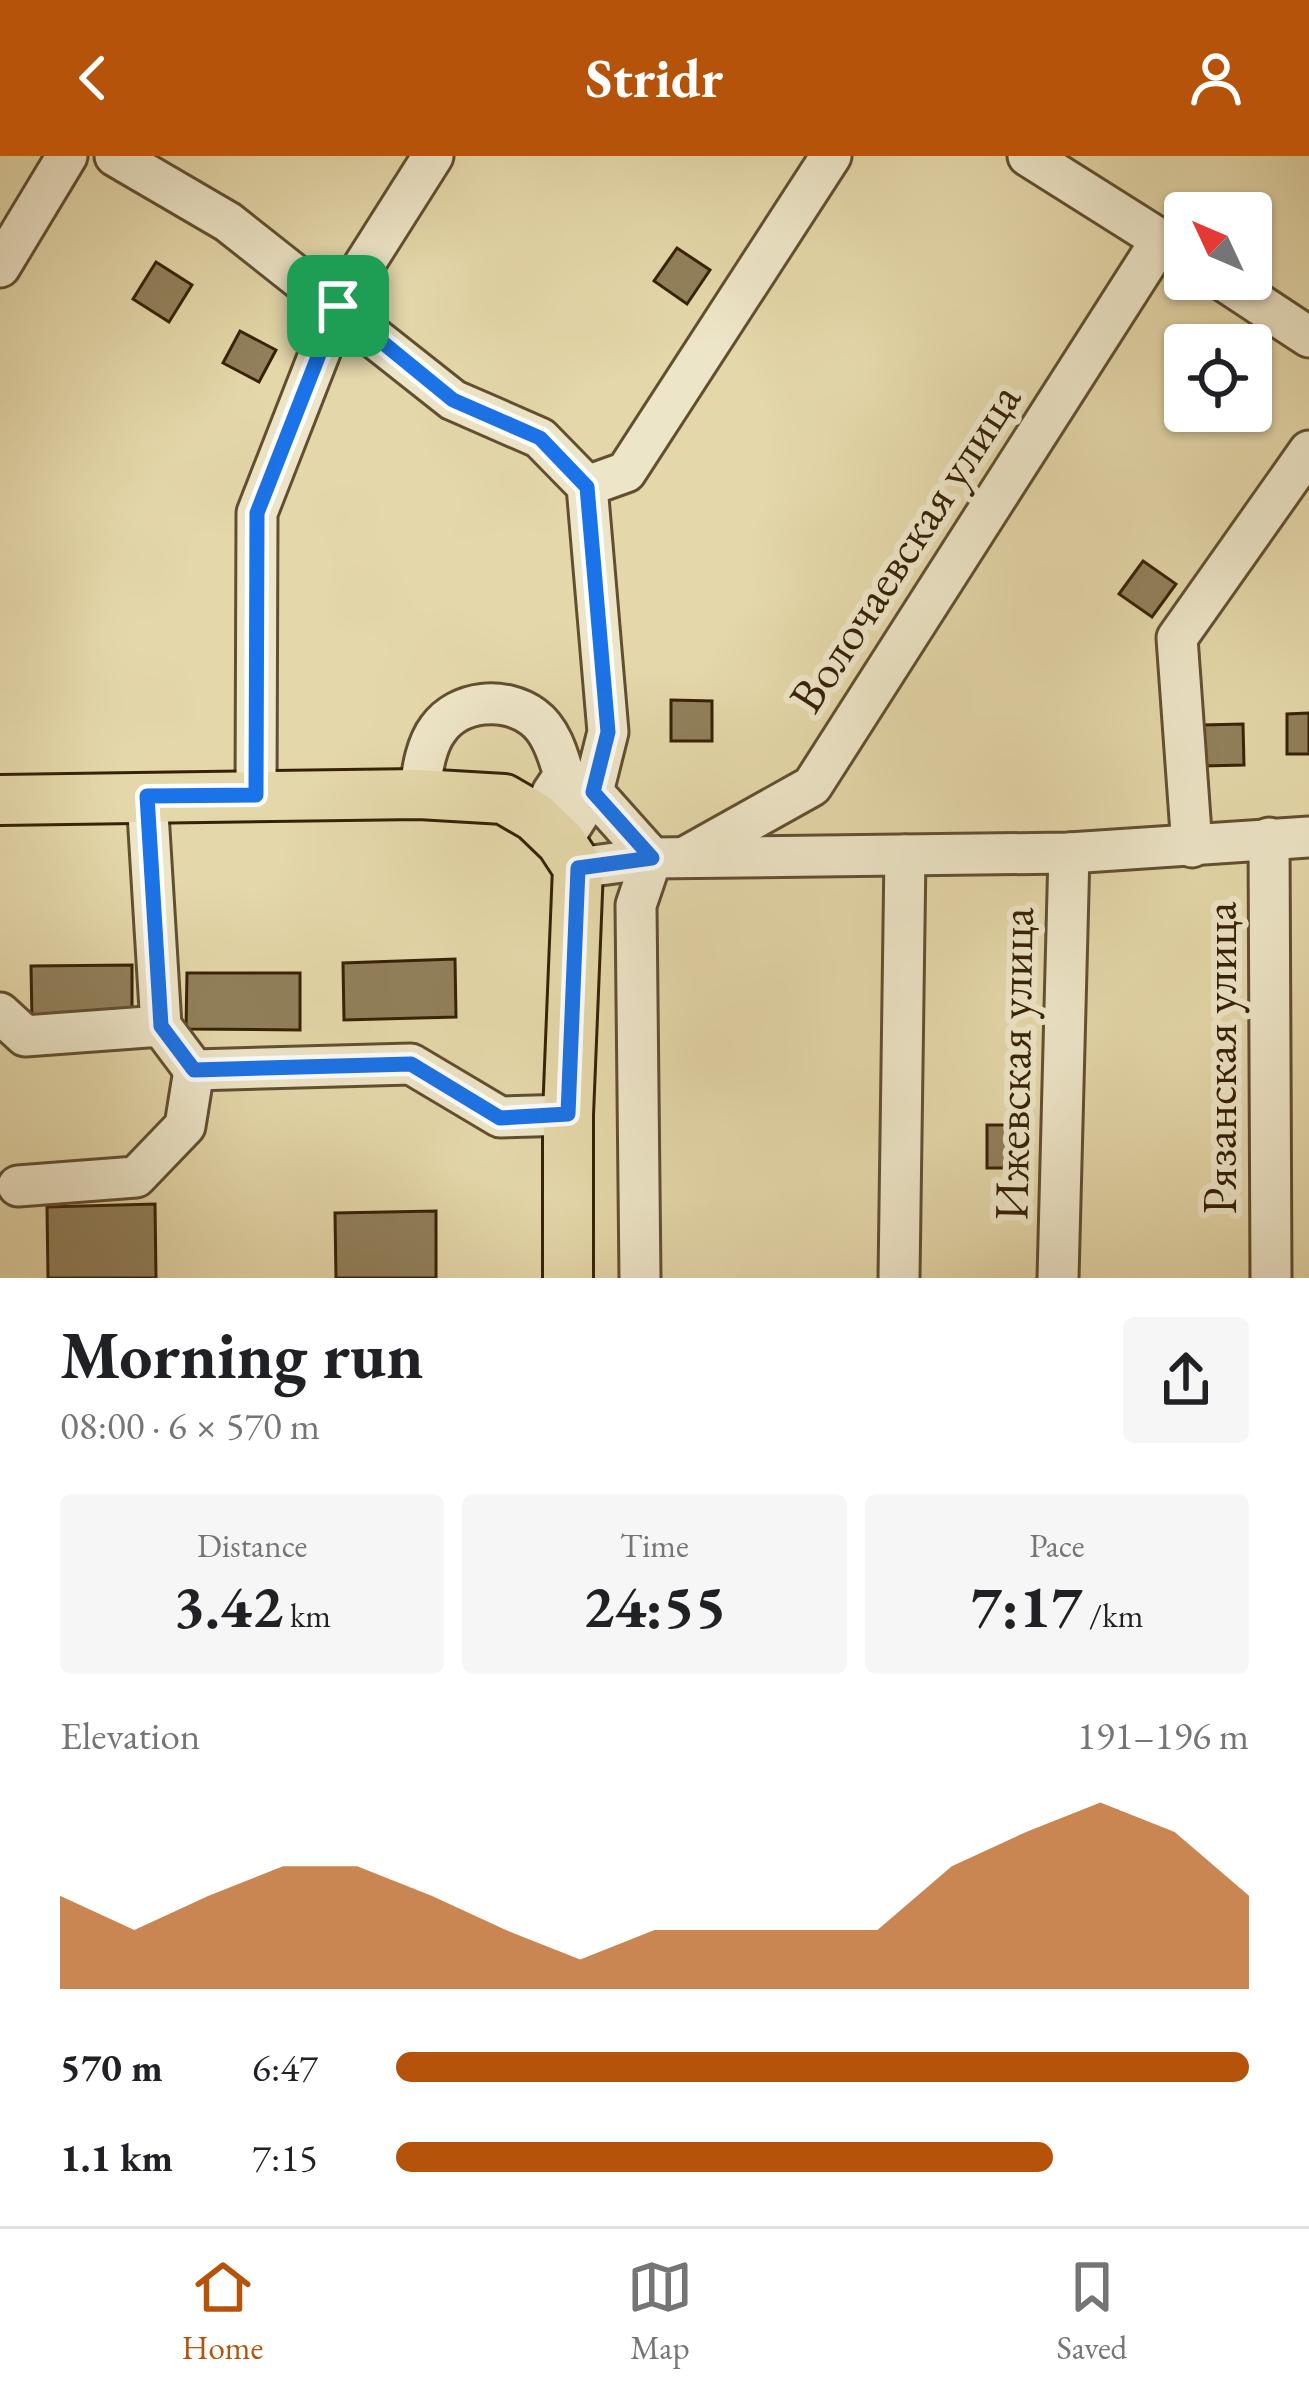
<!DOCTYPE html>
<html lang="en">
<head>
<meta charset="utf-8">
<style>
	body { margin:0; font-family:"EB Garamond",serif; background:#f6f6f6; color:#202124; height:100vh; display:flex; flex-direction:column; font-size:45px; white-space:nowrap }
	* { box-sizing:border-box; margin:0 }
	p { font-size:39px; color:#757577 }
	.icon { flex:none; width:66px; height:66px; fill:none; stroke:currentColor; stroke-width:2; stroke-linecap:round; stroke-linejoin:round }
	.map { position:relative; height:1122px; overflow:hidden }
	.details { display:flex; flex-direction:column; background:#fff; flex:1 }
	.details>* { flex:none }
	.needle { width:78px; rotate:314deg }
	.controls { position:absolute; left:1164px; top:36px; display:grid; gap:24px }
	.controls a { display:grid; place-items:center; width:108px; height:108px; border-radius:12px; background:#fff; box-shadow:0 3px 9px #0004; font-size:60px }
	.pin { position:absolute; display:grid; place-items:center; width:102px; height:102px; color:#fff; margin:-51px; border-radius:24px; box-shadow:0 6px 18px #0006 }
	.round { display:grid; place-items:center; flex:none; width:126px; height:126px; border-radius:12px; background:#f6f6f6 }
	.head { display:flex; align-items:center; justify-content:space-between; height:204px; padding:0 60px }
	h1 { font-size:66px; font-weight:700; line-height:90px }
	.stats { display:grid; grid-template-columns:repeat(3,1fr); gap:18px; height:204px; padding:12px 60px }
	.stats div { display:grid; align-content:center; border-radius:12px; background:#f6f6f6; text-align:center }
	.stats b { font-size:60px; font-weight:700 }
	.stats small { font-size:33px; font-weight:400 }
	.stats p { font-size:33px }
	.chart { height:336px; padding:24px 60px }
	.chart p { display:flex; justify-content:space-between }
	.chart svg { width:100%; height:216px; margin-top:12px; fill:#b45309; opacity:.7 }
	ul { padding:0 60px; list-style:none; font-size:39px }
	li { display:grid; grid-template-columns:192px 144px 1fr; align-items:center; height:90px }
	li i { height:30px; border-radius:15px; background:#b45309 }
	header { display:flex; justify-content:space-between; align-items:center; height:156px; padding:0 60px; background:#b45309; color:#fff; font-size:54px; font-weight:700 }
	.tabs { display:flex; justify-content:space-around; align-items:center; height:168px; border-top:3px solid #e0e0e0; background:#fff; font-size:33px; color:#757577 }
	.tabs a { display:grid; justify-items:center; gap:6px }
	.tabs .selected { color:#b45309 }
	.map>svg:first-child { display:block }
	.building { fill:#91805b; stroke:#372207; stroke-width:3 }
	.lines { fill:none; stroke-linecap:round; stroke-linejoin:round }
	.minor-casing { stroke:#624f30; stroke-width:45 }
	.major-casing { stroke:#372207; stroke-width:54 }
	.minor { stroke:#ede5c7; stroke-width:39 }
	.major { stroke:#e4d7a9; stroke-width:48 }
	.route-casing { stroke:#fff; stroke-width:24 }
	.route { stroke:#1a73e8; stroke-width:15 }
	.labels { text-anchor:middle; stroke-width:12; stroke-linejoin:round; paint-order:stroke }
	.street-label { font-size:48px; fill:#372207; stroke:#ede5c7 }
</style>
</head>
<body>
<header><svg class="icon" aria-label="back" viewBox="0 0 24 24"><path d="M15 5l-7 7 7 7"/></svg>Stridr<svg class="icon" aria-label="person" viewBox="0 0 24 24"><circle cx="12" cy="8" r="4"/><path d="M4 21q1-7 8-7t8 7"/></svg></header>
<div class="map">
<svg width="1309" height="1122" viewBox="0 0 1309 1122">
	<rect width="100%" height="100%" fill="#e4d7a9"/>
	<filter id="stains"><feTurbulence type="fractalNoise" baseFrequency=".00167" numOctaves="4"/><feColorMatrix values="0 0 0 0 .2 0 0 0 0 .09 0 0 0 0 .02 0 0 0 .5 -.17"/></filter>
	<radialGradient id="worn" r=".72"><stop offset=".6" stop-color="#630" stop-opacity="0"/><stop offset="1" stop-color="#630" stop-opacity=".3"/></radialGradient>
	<g class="building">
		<path d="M677,92L710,114L687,148L654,125Z"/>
		<path d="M156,106L192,129L169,166L133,143Z"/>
		<path d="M240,175L276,194L259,226L223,207Z"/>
		<path d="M1143,405L1176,428L1152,461L1119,438Z"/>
		<path d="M671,544L712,545V585H671Z"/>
		<path d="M1309,557V598H1287V558Z"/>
		<path d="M1243,568L1244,609L1203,610V569Z"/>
		<path d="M455,803L456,861L344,864L343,807Z"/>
		<path d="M132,809V862L32,863L31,810Z"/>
		<path d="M187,817H300V874L186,873Z"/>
		<rect x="987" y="969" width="43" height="43"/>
		<path d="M155,1048L156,1122H48L47,1051Z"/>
		<path d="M436,1055V1122H336L335,1057Z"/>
	</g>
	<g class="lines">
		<defs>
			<g id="minor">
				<path d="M115,0L228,66L453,244L540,282L587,330L608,576L593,636L561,686"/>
				<path d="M1028,0L1185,99"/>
				<path d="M0,111L67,0"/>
				<path d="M1221,123L1309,181"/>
				<path d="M587,330L626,316L831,0"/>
				<path d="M564,619L593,636L652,702L636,749L640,1122"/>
				<path d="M419,638C422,618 425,590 438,573C459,544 504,540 533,561C551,574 558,599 564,619L552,637"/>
				<path d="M256,639L257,357L338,150L433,0"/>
				<path d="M147,641L161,870"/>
				<path d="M1269,682L1271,1122"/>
				<path d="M1192,691L1177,482L1309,295"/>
				<path d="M685,701L812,630L1161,84"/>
				<path d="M578,712L652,702L1069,697L1309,681"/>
				<path d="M0,857L25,880L161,870L194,914L411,908L500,961L568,959"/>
				<path d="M18,1030L136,1021L185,970L194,914"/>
				<path d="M899,1122L905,699"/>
				<path d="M1058,1122L1069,697"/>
			</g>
			<path id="major" d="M0,644L419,638L504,643L535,661L561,686L578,712L568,959V1122"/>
		</defs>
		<use href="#minor" class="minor-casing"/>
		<use href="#major" class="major-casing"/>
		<use href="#minor" class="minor"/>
		<use href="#major" class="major"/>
	</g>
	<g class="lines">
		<defs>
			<path id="route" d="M338,150L453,244L540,282L587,331L608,576L593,636L652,702L578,712L568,958L500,962L411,908L194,914L161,870L147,640L256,639L257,357Z"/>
		</defs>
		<use href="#route" class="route-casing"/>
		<use href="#route" class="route"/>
	</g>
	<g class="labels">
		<g class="street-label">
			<text transform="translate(904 391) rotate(-57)" y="17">Волочаевская улица</text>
			<text transform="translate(1219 902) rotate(-90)" y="17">Рязанская улица</text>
			<text transform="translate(1013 908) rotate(-89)" y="17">Ижевская улица</text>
		</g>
	</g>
	<rect width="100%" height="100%" filter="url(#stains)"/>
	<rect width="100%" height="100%" fill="url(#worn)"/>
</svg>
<div class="controls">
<a><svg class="needle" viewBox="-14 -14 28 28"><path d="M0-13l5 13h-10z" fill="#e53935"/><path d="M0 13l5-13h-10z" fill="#757577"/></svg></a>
<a><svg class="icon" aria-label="locate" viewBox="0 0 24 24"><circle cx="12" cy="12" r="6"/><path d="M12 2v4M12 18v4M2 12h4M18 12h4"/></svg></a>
</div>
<div class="pin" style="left:338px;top:150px;background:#1e9e55"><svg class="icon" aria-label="arrive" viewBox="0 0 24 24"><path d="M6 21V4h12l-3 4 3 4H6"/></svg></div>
</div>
<section class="details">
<div class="head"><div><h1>Morning run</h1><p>08:00 · 6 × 570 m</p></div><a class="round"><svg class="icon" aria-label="share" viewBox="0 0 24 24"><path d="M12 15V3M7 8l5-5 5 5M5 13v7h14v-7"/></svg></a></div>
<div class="stats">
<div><p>Distance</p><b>3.42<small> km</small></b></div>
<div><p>Time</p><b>24:55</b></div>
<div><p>Pace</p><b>7:17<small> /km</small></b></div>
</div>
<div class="chart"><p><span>Elevation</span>191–196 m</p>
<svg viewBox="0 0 160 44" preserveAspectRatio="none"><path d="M0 44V25L10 32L20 25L30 19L40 19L50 25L60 32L70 38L80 32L90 32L100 32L110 32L120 19L130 12L140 6L150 12L160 25V44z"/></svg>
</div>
<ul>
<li><b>570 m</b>6:47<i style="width:100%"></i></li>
<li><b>1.1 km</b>7:15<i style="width:77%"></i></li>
</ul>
</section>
<nav class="tabs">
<a class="selected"><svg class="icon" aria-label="home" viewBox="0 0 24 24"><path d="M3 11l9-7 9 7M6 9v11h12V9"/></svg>Home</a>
<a><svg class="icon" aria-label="map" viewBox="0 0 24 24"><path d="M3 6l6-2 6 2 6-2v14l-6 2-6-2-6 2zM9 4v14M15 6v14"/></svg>Map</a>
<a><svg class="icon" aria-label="saved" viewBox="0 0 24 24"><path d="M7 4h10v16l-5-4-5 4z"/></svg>Saved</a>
</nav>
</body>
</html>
